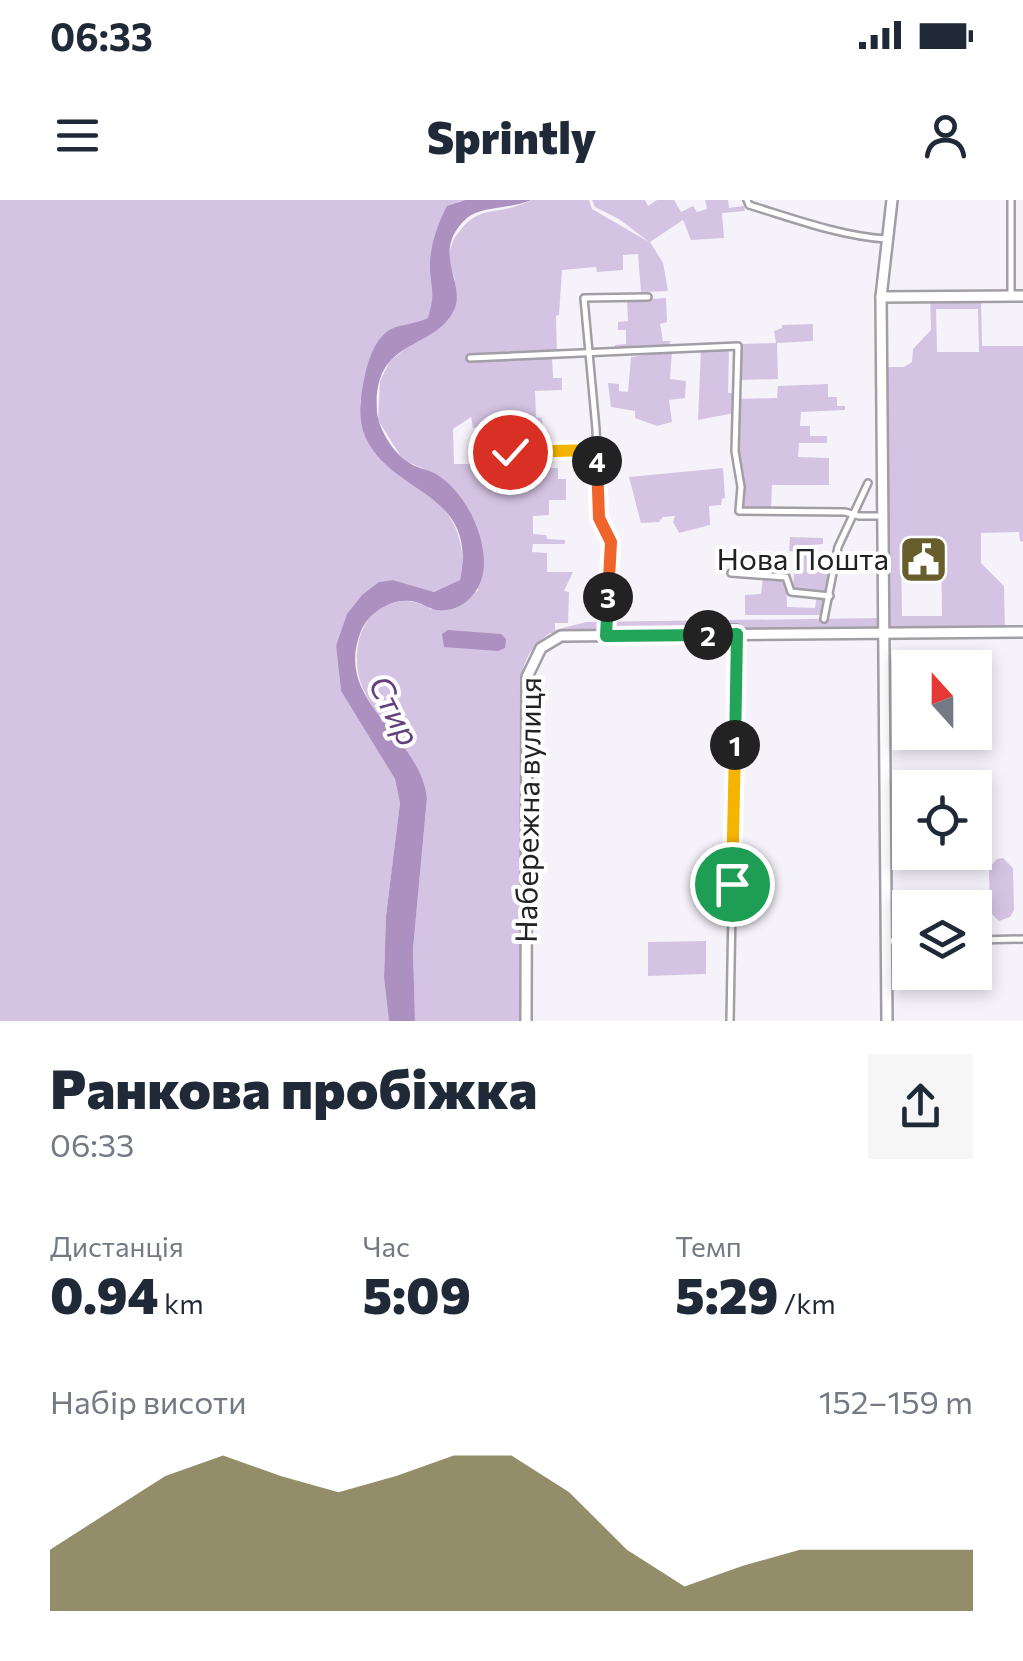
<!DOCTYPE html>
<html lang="uk">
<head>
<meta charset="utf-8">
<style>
	body { margin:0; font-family:Commissioner,sans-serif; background:#f6f6f7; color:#1f2937; height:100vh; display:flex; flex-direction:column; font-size:38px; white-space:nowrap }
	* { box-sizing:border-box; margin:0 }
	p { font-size:32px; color:#747a83 }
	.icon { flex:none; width:55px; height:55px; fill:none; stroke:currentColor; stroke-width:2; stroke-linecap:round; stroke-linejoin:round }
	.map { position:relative; height:821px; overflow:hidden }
	.panel { display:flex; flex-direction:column; background:#fff; flex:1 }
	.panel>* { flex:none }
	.needle { width:65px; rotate:339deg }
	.buttons { position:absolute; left:892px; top:450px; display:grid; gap:20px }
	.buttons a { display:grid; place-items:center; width:100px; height:100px; border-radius:0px; background:#fff; box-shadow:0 5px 15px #0003; font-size:50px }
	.pin { position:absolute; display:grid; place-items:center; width:85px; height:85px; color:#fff; margin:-42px; border:5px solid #fff; border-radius:50%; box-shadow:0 2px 10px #0007 }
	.km { position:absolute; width:50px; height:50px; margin:-25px; border-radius:50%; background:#222; color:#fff; font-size:28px; line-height:50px; text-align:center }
	.round { display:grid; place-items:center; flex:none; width:105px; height:105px; border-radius:0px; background:#f6f6f7 }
	.summary { display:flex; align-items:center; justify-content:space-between; height:170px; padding:0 50px }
	h1 { font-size:55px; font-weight:800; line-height:75px }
	.metrics { display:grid; grid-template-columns:repeat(3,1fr); gap:15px; height:170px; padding:10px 50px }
	.metrics div { display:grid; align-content:center }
	.metrics b { font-size:50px; font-weight:800 }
	.metrics small { font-size:28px; font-weight:400 }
	.metrics p { font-size:28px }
	.chart { height:280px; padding:20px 50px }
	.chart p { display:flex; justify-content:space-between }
	.chart svg { width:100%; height:180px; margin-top:10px; fill:#675e2b; opacity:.7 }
	.status { display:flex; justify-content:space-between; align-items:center; height:70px; padding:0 50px; background:#fff; direction:ltr }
	.status svg { height:28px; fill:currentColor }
	header { display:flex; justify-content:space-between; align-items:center; height:130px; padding:0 50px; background:#fff; font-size:45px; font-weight:800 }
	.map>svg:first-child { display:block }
	.green { fill:#d5c3e3; fill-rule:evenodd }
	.water { fill:#ab90c0 }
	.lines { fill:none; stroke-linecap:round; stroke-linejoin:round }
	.street-casing { stroke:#a29ea5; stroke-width:10 }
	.secondary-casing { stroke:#a29ea5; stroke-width:14 }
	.street { stroke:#fff; stroke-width:5 }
	.secondary { stroke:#fff; stroke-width:9 }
	.split-1-casing { stroke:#fff; stroke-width:20 }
	.split-2-casing { stroke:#fff; stroke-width:20 }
	.split-3-casing { stroke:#fff; stroke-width:20 }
	.split-4-casing { stroke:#fff; stroke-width:20 }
	.split-5-casing { stroke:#fff; stroke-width:20 }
	.split-1 { stroke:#f5b400; stroke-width:12 }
	.split-2 { stroke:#22a559; stroke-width:12 }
	.split-3 { stroke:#22a559; stroke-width:12 }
	.split-4 { stroke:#f0652b; stroke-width:12 }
	.split-5 { stroke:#f5b400; stroke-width:12 }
	.labels { text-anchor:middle; stroke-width:8; stroke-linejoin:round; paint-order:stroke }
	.poi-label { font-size:30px; fill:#222123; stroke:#fff; text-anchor:end }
	.street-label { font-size:30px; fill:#222123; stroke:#fff }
	.water-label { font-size:32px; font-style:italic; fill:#64407d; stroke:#fff }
</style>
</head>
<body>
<div class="status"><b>06:33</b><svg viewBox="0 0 49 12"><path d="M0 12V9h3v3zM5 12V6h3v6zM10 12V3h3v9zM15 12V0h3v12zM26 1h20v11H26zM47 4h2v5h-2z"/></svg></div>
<header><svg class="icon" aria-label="menu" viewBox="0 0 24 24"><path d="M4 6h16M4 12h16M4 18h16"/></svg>Sprintly<svg class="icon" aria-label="person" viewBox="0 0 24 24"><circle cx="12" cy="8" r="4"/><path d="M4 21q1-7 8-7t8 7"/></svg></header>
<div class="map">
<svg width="1023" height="821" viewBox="0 0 1023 821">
	<rect width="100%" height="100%" fill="#f6f2fa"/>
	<g class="green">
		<path d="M0,0H465L457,2L430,67L435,95L428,119L415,125L391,129L360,202C370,221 383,259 397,273C404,280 416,284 424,290C454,312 468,344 460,380L434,392L393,380L379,382L336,446L341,491L395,579L400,603L386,716L384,778L389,821H0Z"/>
		<path d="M531,0H589L592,9L649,42L619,19L595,7L592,0H645L648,6L657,0H674L681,12L693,6L697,12L707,9L705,0H728L729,8L744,6L745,11L722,13L724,38L691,40L683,20L650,42L663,63L668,91L641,92L638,54L623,55V70L597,72L596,67L562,70L559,115L556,116L557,155L552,156L553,178H562V190L535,191L536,217L542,218L543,230L548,231V249L530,250V240H523L520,232L481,233V227L473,228L471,217L453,229L454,264H472L477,255L545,253V268H558V279H566V300H549V315L533,316V334L546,335L547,339L565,340V344H533L532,352L547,353V372H573L564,391L569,392L568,423H555V430L586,422L883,418L882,167H904L912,162L913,149L931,130L930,96H981L982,146H1023V342L1020,341L1019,332L981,333V363L1004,386L1005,432L561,436L550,433C534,444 525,456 522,475L523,821H415L413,749L427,599C419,533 343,511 359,440C363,424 372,411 387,405C403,398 417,401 431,409L467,401L478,390L465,304L434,273L403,260L378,220L380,181L390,161L416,140L439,128L455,79C448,65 447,53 454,39C479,0 494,19 531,0ZM936,109H978L979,152H937ZM901,344H941L942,416H902Z"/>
		<path d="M666,98L667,122L660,124L663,141H671L669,145L615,151V145L626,144V130H618V122L628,121L627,101Z"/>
		<path d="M813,124V141L777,143L778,179L739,180L741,144L776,143L774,131L782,128V125Z"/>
		<path d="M729,147L728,193H734V213L698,220L701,148Z"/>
		<path d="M672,151L670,179L686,181L685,198L669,200L672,222L657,226L635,218V211L611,207L608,183L619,184V191L628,192L631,157Z"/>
		<path d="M828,184V197H837V206H845V210L801,212L800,226H810V236H827V243H799L798,257L829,258V285H772L771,310L743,309L737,250L738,199L777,198L778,186Z"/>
		<path d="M723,268L725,298L722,299L721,305L709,306L710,325L679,333L673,322L675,316L663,317L659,322L641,323L629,277Z"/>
		<path d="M790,337L823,338V344L810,345V368L833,369L828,392L793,391L795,352L789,351Z"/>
		<path d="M763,378L786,379L787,407L815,408L817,396L826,397L823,415H745V395L761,394Z"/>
		<path d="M1003,658L1013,668L1014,710L1010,717L999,721L990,712L989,668L997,659Z"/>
		<path d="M706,741V774L648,776V742Z"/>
	</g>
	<g class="water">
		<path d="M465,0H531C512,9 481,6 467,18C429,52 467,83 454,110C434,152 372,136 377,212C378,228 394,254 408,262C416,268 427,269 436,274C464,291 484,331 484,363C484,389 465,413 437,410C429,409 424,404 416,402C395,396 369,411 361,431C332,503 419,532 427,598L413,749L415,821H389L384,778L386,716L400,603L395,579L341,491L336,446L347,414L362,395L379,382L393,380L434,392L460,380C479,290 391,296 365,236C357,217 361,194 365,175C369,159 375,138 391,129C402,124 416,124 428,118C435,94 432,93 430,70C429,49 437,25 447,6Z"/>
		<path d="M448,430L501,434L506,439L505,448L498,451L444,447L442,434Z"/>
	</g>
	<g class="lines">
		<defs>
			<g id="street">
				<path d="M747,0L749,5C792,18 840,36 886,39"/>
				<path d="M1011,96V0"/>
				<path d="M470,158L738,146L735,251L741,287L739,311L845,312L859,316H883"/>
				<path d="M510,252L596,250"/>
				<path d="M731,373L786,377L791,392L830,396"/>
				<path d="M824,419L838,347L868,283"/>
				<path d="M606,436L611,342L599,318L596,229L584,98L648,97"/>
				<path d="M975,740L1023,739"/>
				<path d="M888,741H910"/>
				<path d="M730,821L737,434V428H731"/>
			</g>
			<g id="secondary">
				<path d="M881,97L1023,96"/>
				<path d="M526,821L527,477L541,448L561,436L1023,432"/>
				<path d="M887,821L881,97L892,0"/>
			</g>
		</defs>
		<use href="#street" class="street-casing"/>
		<use href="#secondary" class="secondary-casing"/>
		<use href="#street" class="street"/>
		<use href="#secondary" class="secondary"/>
	</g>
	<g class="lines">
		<defs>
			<path id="split-1" d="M732,684L735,545"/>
			<path id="split-2" d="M708,435L737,434L735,545"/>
			<path id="split-3" d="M608,397L606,436L708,435"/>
			<path id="split-4" d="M597,261L599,318L611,342L608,397"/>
			<path id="split-5" d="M510,252L596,250L597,261"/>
		</defs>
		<use href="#split-1" class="split-1-casing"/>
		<use href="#split-2" class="split-2-casing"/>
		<use href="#split-3" class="split-3-casing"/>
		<use href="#split-4" class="split-4-casing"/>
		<use href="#split-5" class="split-5-casing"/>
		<use href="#split-1" class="split-1"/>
		<use href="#split-2" class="split-2"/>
		<use href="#split-3" class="split-3"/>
		<use href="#split-4" class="split-4"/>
		<use href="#split-5" class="split-5"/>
	</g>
	<defs>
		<symbol id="civic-square" viewBox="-11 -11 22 22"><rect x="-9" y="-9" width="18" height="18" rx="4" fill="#675e2b" stroke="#fff"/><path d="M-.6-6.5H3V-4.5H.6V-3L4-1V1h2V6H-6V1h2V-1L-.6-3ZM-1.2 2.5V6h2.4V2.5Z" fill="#fff"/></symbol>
	</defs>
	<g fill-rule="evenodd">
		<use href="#civic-square" x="896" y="332" width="55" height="55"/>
	</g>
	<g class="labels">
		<g class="poi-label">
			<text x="889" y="370">Нова Пошта</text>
		</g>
		<g class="street-label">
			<text transform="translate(529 610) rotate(-89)" y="10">Набережна вулиця</text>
		</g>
		<g class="water-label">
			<text transform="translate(394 511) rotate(63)" y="11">Стир</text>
		</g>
	</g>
</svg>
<div class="buttons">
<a><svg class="needle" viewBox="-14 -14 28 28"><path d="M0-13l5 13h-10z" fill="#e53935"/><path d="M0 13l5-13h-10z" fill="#747a83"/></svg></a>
<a><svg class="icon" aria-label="locate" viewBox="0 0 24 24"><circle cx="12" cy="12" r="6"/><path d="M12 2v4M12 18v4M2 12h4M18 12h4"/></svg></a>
<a><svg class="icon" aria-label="layers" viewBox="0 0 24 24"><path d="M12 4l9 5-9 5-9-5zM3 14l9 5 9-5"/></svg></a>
</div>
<div class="pin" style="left:732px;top:684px;background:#1e9e55"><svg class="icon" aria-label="arrive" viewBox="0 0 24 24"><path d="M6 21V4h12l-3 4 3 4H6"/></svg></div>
<div class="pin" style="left:510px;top:252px;background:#d93025"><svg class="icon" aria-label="check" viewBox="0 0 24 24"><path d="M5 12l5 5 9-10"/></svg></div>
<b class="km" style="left:735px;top:545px">1</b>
<b class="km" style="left:708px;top:435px">2</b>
<b class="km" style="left:608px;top:397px">3</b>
<b class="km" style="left:597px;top:261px">4</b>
</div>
<section class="panel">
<div class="summary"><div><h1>Ранкова пробіжка</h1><p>06:33</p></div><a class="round"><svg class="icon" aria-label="share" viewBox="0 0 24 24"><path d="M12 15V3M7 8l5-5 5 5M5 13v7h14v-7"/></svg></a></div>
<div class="metrics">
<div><p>Дистанція</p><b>0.94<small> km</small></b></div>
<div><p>Час</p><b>5:09</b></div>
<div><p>Темп</p><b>5:29<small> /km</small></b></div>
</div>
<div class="chart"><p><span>Набір висоти</span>152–159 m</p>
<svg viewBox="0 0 160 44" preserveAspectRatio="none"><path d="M0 44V29L10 20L20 11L30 6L40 11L50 15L60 11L70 6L80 6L90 15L100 29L110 38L120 33L130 29L140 29L150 29L160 29V44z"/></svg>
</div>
</section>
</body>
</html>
